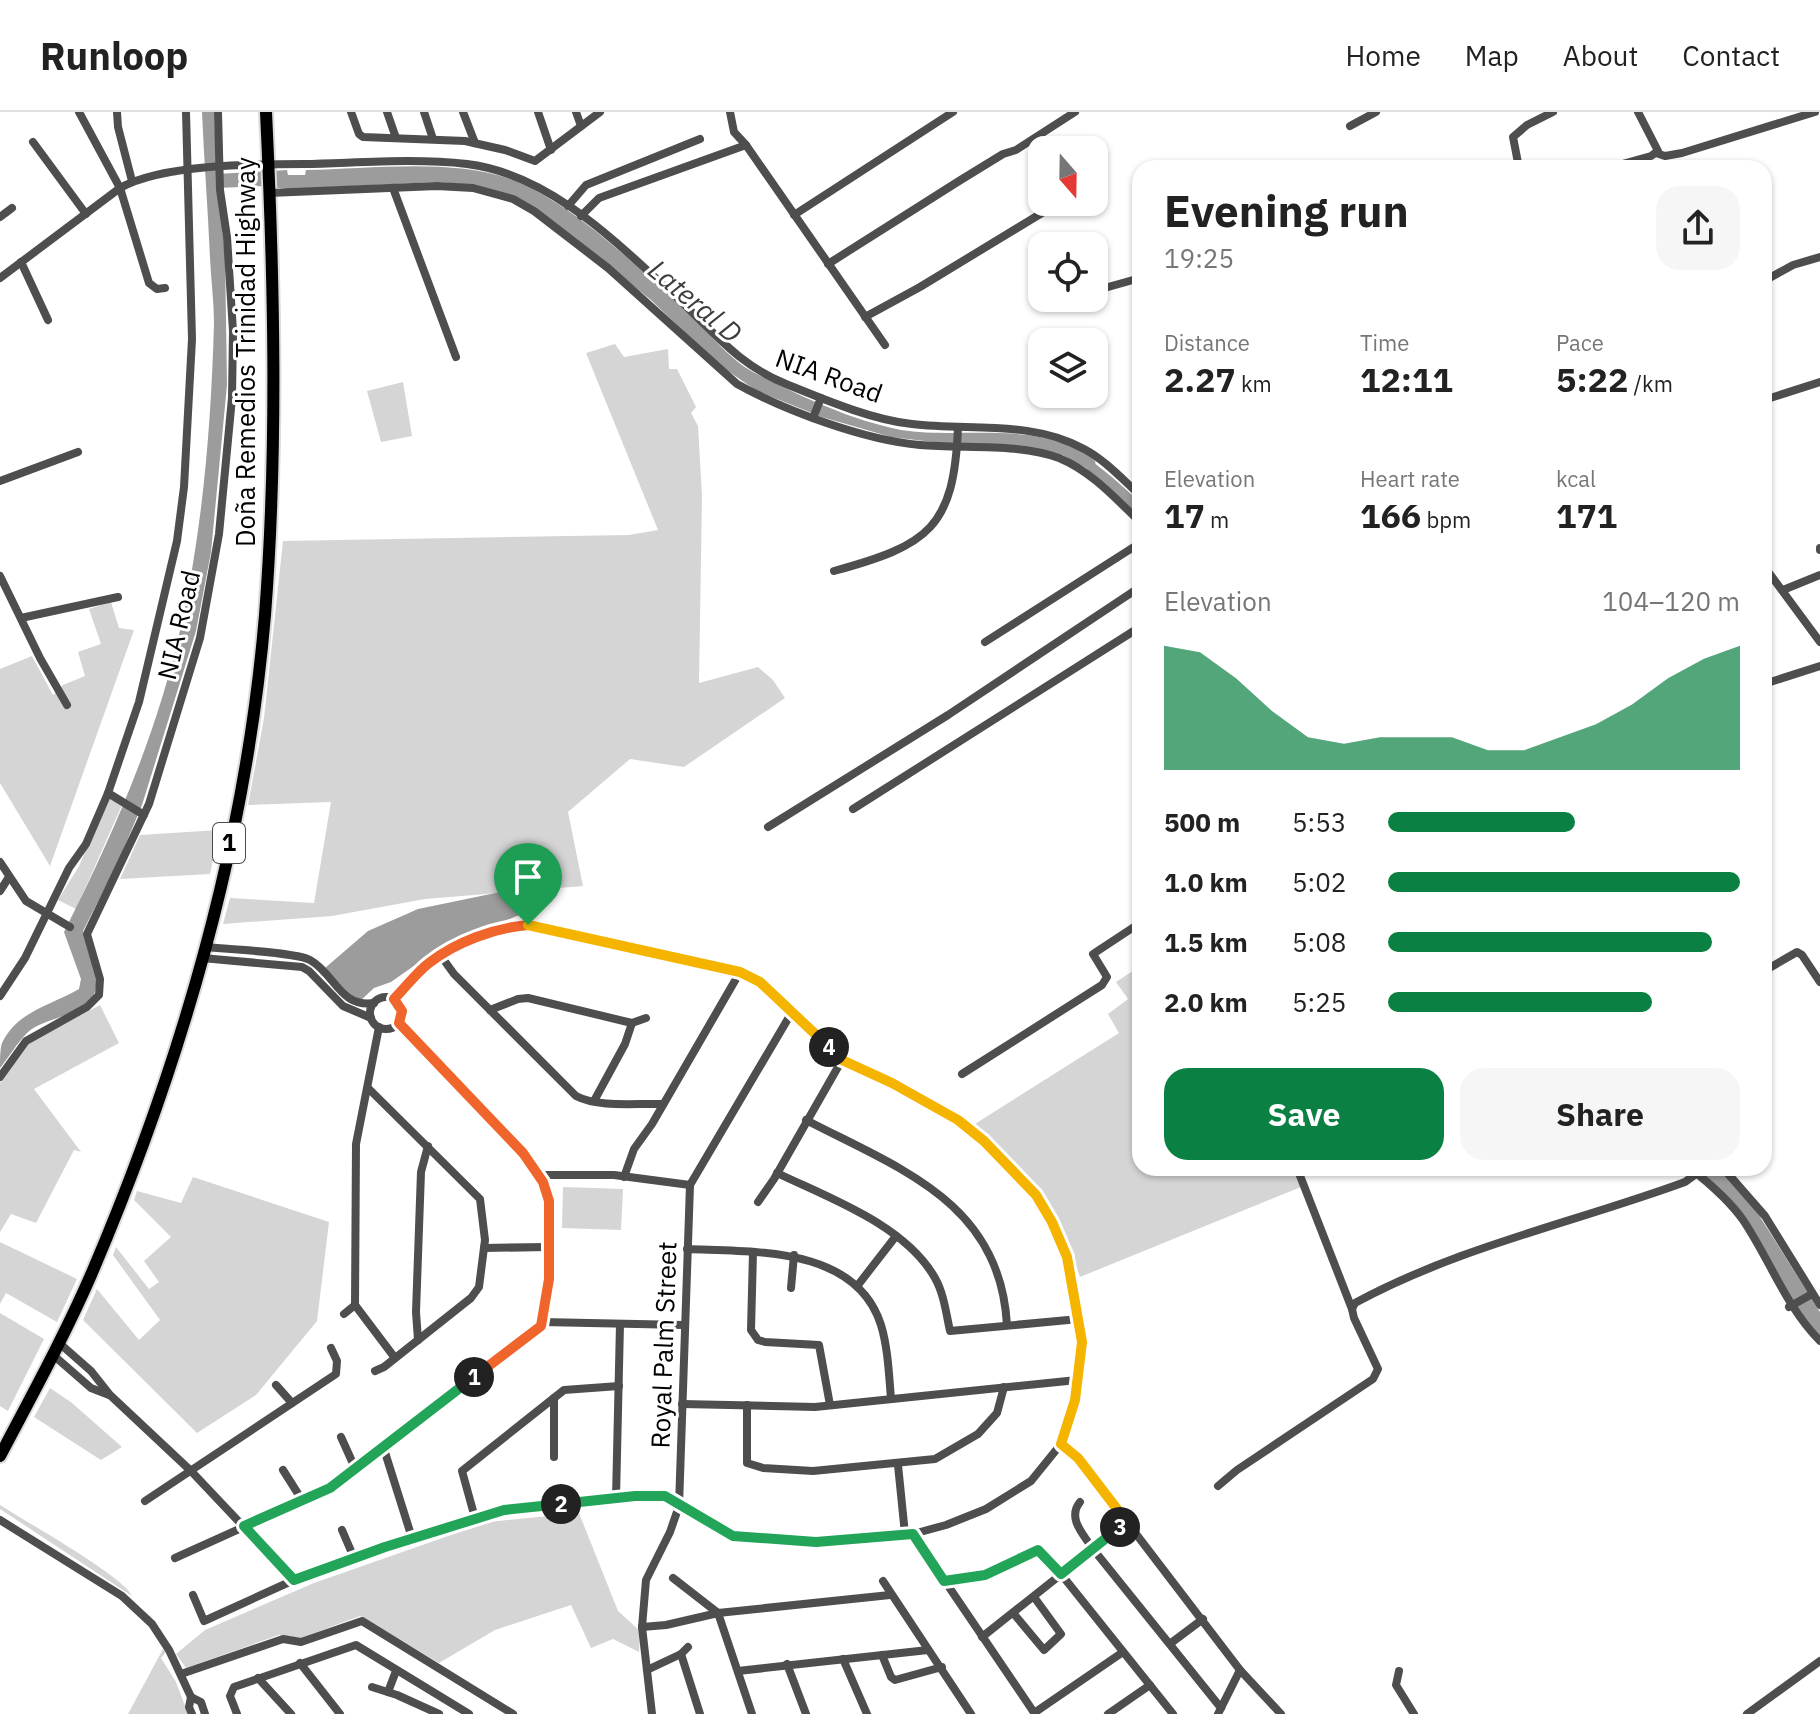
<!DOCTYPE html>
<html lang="en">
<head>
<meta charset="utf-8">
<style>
	body { margin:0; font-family:"IBM Plex Sans",sans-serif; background:#f6f6f6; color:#222; height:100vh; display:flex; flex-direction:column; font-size:30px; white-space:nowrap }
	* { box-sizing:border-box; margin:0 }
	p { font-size:26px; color:#767676 }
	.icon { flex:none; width:44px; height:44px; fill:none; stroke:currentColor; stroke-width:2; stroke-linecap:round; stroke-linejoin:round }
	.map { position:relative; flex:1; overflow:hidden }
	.sheet { position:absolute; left:1132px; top:48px; width:640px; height:1016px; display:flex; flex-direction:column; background:#fff; border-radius:24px; box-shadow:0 2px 6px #0004 }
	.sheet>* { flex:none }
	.needle { width:52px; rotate:160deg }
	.fabs { position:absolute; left:1028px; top:24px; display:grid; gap:16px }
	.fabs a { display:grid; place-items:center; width:80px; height:80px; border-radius:16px; background:#fff; box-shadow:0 2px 6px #0004; font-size:40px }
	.pin { position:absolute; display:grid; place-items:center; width:68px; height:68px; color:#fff; margin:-82px -34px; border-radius:50% 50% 50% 0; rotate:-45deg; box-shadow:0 0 8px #0007 }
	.pin .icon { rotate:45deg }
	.km { position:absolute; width:40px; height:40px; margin:-20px; border-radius:50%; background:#222; color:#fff; font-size:22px; line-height:40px; text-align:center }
	.round { display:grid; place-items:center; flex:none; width:84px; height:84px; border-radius:24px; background:#f6f6f6 }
	.overview { display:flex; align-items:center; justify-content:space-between; height:136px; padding:0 32px }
	h1 { font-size:44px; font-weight:800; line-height:60px }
	.figures { display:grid; grid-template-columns:repeat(3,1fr); gap:12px; height:136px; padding:8px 32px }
	.figures div { display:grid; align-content:center }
	.figures b { font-size:34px; font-weight:800 }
	.figures small { font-size:22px; font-weight:400 }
	.figures p { font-size:22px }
	.chart { height:224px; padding:16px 32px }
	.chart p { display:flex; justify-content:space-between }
	.chart svg { width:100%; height:144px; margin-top:8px; fill:#0b8043; opacity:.7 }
	.button { display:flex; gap:16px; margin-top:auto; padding:16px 32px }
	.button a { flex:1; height:92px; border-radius:24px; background:#0b8043; color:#fff; font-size:32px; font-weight:800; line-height:92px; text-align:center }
	.button a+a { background:#f6f6f6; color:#222 }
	ul { padding:0 32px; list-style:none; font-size:26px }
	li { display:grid; grid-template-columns:128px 96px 1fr; align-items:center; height:60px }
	li i { height:20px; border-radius:10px; background:#0b8043 }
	header { display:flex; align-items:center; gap:48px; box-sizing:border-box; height:112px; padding:0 40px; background:#fff; border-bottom:2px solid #e0e0e0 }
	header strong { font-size:38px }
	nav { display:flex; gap:44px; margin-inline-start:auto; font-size:28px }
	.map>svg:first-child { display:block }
	.green { fill:#d5d5d5 }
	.water { fill:#9c9c9c }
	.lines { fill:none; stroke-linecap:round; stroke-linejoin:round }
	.canal { stroke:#9c9c9c; stroke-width:9 }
	.highway-casing { stroke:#dbdbdb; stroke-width:16 }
	.minor { stroke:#4e4e4e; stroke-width:8 }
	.highway { stroke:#000; stroke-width:12 }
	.split-1-casing { stroke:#fff; stroke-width:16 }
	.split-2-casing { stroke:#fff; stroke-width:16 }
	.split-3-casing { stroke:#fff; stroke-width:16 }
	.split-4-casing { stroke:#fff; stroke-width:16 }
	.split-5-casing { stroke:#fff; stroke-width:16 }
	.split-1 { stroke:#f0652b; stroke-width:10 }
	.split-2 { stroke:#22a559; stroke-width:10 }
	.split-3 { stroke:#22a559; stroke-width:10 }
	.split-4 { stroke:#f5b400; stroke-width:10 }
	.split-5 { stroke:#f5b400; stroke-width:10 }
	.labels { text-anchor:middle; stroke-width:6; stroke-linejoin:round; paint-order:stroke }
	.shield { fill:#fff; stroke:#4c4c4c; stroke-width:2 }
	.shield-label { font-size:24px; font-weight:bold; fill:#000 }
	.street-label { font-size:26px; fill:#000; stroke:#fff }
	.water-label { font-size:28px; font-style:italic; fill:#3d3d3d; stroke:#fff }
</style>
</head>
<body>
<header>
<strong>Runloop</strong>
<nav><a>Home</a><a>Map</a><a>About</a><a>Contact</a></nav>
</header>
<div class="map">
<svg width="1820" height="1602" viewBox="0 0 1820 1602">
	<rect width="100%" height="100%" fill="#fff"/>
	<g class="green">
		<path d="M615,232L624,245L668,237L669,257H677L696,295L691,301L698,314L702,384L699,571L758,555L773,568L785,586L684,655L630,647L568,700L583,774L425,787L332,804L223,812L230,786L314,791L331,690L248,693L264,606L283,429L629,423L658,418L586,241Z"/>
		<path d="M403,270L412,324L381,330L367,279Z"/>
		<path d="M111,490L119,516L134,518L50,754L0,671V557L32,544L53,583L63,573L85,564L78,540L101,532L89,497Z"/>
		<path d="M109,686L122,693L76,797L58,788L79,754Z"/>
		<path d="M219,718L210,762L120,767L140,723Z"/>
		<path d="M1140,854V1056H1293L1301,1075L1080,1165L1059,1108L1043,1079L975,1012L1119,921L1108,902L1128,887L1116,870Z"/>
		<path d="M100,893L119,931L34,977L81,1040L74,1038L36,1111L11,1102L0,1120V971L30,930Z"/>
		<path d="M193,1065L329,1110L317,1209L256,1283L197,1321L83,1208L97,1177L139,1228L160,1208L113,1143L116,1135L149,1177L159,1170L144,1149L171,1125L134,1088L137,1079L181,1091Z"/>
		<path d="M563,1075L623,1077L621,1118L562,1116Z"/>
		<path d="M0,1130L77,1167L57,1210L6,1181L0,1192Z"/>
		<path d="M0,1201L44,1227L8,1299L0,1294Z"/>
		<path d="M50,1276L72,1291L122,1335L101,1348L34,1305Z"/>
		<path d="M0,1393C23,1408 125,1465 132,1484L0,1397Z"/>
		<path d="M579,1401L618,1499L640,1519L639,1540L613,1527L591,1536L571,1493L495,1518L439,1551L360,1504L301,1526L279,1523L186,1556L176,1542L205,1518L314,1471L488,1410Z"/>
		<path d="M163,1537L166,1540L161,1546L176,1570L188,1602H128Z"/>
	</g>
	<g class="water">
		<path d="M202,0H214L217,62L287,58L288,63H305L306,58C368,57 451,46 510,67C571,89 644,160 692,205C712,224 730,248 755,261C800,284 850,308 901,318C950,326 1019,313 1063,332C1093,346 1116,369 1140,390V405L1086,356L1063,343L1027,335L941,331L891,325L822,305L757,279L718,252L651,188L536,96L474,73L437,70L287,77L264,74L218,76L225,144L227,273L211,440L196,519L142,693L118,750L83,819C86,837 98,855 96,874C94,904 44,904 27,921C17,931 9,945 0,956C0,948 0,937 2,931C17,899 52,893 79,877L81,867L64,820C113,723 158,620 181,514C203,414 211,314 214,212C214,190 211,168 210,146C208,97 204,49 202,0Z"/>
		<path d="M530,774L531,798L438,837L391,870L374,876L359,890L350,884L325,856L368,819L418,797Z"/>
		<path d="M1694,1056H1719L1755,1097L1820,1200V1224L1799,1200L1756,1123Z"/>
	</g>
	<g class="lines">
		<path class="canal" d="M1065,331L1091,351"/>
		<defs>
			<path id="highway" d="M0,1344C31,1285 64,1225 91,1163C180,955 246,729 265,503C278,336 274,168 266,0"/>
		</defs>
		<use href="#highway" class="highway-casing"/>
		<g class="minor">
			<path d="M79,0L120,76L149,171L157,177L165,176"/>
			<path d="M117,0L118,15L132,69"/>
			<path d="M351,0L359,22L363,25L465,29L505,38L535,49L600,0"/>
			<path d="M387,0L396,26"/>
			<path d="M424,0L433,27"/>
			<path d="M463,0L475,31"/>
			<path d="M538,0L551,38"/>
			<path d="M576,0L581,14"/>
			<path d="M730,0L734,20L746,33"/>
			<path d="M1350,14L1376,0"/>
			<path d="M33,30L86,102"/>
			<path d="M1656,41L1665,44L1682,41L1815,0"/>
			<path d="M1519,56L1513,25L1527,13L1553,0"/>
			<path d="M1608,56L1651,44L1658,39L1638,0"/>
			<path d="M393,76L456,245"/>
			<path d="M269,81L437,74L473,76L513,87L534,99L608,156L737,272C786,299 864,328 920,333C964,337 1019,331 1059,346C1091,359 1116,387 1140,410"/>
			<path d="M568,94L586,73L700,27"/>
			<path d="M794,103L953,0"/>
			<path d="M581,104L599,86L746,33L885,233"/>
			<path d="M0,105L12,96"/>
			<path d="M21,150L48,208"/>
			<path d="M828,152L959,69L1003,42L1016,38L1075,0"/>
			<path d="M0,166L120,76C163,52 254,52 304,52C357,51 414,46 467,52C549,62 615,129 673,182C713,218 735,251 786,272C823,287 872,308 912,312C969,319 1032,308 1084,337C1105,348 1122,367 1140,383"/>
			<path d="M1764,169L1793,153L1820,145"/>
			<path d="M1094,179L1140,166"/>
			<path d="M1058,190L1070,186"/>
			<path d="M865,205L920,175L1060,90"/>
			<path d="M1764,288L1820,270"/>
			<path d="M813,306L821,286"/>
			<path d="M0,369L78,340"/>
			<path d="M1820,436V438"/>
			<path d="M1764,454L1820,530"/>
			<path d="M834,459C929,433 954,416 958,315"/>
			<path d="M0,464L40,546L67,593"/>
			<path d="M1783,478L1820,463"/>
			<path d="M21,506L118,485"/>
			<path d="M985,530L1140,431"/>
			<path d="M1764,572L1820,554"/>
			<path d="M108,681L144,703"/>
			<path d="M853,697L1140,515"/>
			<path d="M768,715L948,603L1140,475"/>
			<path d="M0,750L26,789L70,815"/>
			<path d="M0,779L9,765"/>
			<path d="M204,835C224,837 296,840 310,848C335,862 340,896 374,891"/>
			<path d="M441,844L454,862L576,984C599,996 636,991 663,992"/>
			<path d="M202,846L302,855L309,859L343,894L371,906"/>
			<path d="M1764,859L1797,840L1802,843L1820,870"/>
			<path d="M0,884L25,846L69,756L86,732L108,681L139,590L177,429L184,375L192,227L186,0"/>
			<circle cx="386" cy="901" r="16"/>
			<path d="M490,898L518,887L528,886L632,911L625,932L594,989"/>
			<path d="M632,911L646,906"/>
			<path d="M379,915L356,1032L355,1193L395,1246"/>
			<path d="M962,962L1102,873L1107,865L1093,842L1140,811"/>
			<path d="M0,965L26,929L87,895L99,883L100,867L87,822L149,692L200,526L219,422L232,286L233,219L227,125L220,78L218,0"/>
			<path d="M368,976L480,1087L485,1128L479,1175L471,1186L384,1255L375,1259"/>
			<path d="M806,1008C900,1057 1000,1090 1007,1213"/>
			<path d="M1297,1056L1352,1197"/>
			<path d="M1690,1056C1709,1071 1729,1088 1743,1108C1770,1148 1786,1195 1820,1229"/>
			<path d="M1723,1056L1765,1104L1820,1193"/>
			<path d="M777,1061C829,1086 905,1113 935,1166C944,1182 946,1201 950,1219L1079,1207"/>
			<path d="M538,1063H614L690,1073"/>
			<path d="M624,1065L634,1037L652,1012L740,860"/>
			<path d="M758,1090L774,1067L842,948"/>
			<path d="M484,1136L548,1135"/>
			<path d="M687,1137C753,1140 856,1134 881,1213C888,1236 889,1263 891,1287"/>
			<path d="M753,1140L751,1218L758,1228L765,1230L819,1233L830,1293"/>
			<path d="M858,1173L896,1124"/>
			<path d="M791,1176L794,1143"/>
			<path d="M1789,1195L1812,1182"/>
			<path d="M344,1202L355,1193"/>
			<path d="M542,1210L684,1213"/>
			<path d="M418,1228L416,1200L421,1060L428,1034"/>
			<path d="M58,1230L91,1259L110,1283L191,1359L294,1468"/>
			<path d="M52,1242L91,1276L109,1283"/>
			<path d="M276,1273L292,1291"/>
			<path d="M554,1286V1345"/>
			<path d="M682,1292L815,1295L1077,1268"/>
			<path d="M747,1293V1351L763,1356L813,1359L935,1347L978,1322L997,1301L1004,1275"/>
			<path d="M341,1325L355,1356"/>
			<path d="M1061,1332L1078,1346L1240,1558L1281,1602"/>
			<path d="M383,1334L412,1426"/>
			<path d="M898,1353L905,1422"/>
			<path d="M283,1358L302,1388"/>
			<path d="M1218,1374L1237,1358L1373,1267L1378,1257L1354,1206L1352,1197L1355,1191C1458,1135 1576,1110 1685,1070L1704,1056"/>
			<path d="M616,1386L620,1212"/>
			<path d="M145,1389L336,1262L337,1249L331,1236"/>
			<path d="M1080,1390C1067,1406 1083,1422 1093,1437L1221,1596"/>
			<path d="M475,1406L462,1359L564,1278L619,1274"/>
			<path d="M0,1408L122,1484L152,1512L169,1538L191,1585L201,1590L205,1602"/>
			<path d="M342,1418L354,1446"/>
			<path d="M913,1422L1035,1602"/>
			<path d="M175,1446L330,1376L541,1214L549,1167V1089L543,1070L523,1041L399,911"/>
			<path d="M673,1466L718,1501L890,1483"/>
			<path d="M883,1469L971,1602"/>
			<path d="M944,1469L985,1463L1038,1438L1061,1462L1173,1602"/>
			<path d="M193,1483L204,1509L294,1468L385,1435L504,1398L635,1384H665L733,1424L816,1430L913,1422L946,1413L986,1397L1031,1369L1061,1332L1075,1288L1082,1230L1067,1145L1052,1110L1036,1083L984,1029L958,1008L892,971L842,948L760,870L740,860L528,813L516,814L480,823L441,844L427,853L394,887"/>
			<path d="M1014,1502L1044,1538L1061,1522L1034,1485"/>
			<path d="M642,1515L666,1513L718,1501L752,1602"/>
			<path d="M982,1525L1127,1410"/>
			<path d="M1171,1531L1203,1507"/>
			<path d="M681,1542L700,1602"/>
			<path d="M882,1543L891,1565L895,1568L942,1555"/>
			<path d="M843,1547L867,1602"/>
			<path d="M300,1551L340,1602"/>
			<path d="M787,1552L806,1602"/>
			<path d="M647,1558L681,1542L688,1535"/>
			<path d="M738,1559L928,1538"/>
			<path d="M1399,1559L1396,1573L1414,1602"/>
			<path d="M181,1562L283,1527L301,1530L362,1509L513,1602"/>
			<path d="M258,1566L291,1602"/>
			<path d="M372,1575L397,1583L439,1602"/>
			<path d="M388,1580L396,1559"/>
			<path d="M191,1585L189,1595L192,1602"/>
			<path d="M1034,1601L1123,1540"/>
			<path d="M237,1602L230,1584L234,1575L356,1533L469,1602"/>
			<path d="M652,1602L642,1515L646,1468L670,1420L679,1394L690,1073L792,900"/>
			<path d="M1108,1602L1150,1573"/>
			<path d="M1218,1602L1240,1558"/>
			<path d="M1747,1602L1820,1549"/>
		</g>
		<use href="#highway" class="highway"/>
	</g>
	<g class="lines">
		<defs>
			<path id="split-1" d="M474,1265L541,1214L549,1167V1089L543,1070L523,1041L399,911L402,899L394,887C405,876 416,861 429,851C456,830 494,816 528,813"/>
			<path id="split-2" d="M474,1265L330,1376L244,1414L294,1468L385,1435L504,1398L561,1392"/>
			<path id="split-3" d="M561,1392L635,1384H665L733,1424L816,1430L913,1422L944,1469L985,1463L1038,1438L1061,1462L1120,1415"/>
			<path id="split-4" d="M829,935L842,948L892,971L958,1008L984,1029L1036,1083L1052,1110L1067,1145L1082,1230L1075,1288L1061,1332L1078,1346L1127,1410L1120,1415"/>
			<path id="split-5" d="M528,813L740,860L760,870L829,935"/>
		</defs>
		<use href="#split-1" class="split-1-casing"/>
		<use href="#split-2" class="split-2-casing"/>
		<use href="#split-3" class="split-3-casing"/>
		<use href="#split-4" class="split-4-casing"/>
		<use href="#split-5" class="split-5-casing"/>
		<use href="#split-1" class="split-1"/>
		<use href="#split-2" class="split-2"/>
		<use href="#split-3" class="split-3"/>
		<use href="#split-4" class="split-4"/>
		<use href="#split-5" class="split-5"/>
	</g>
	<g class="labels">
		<rect class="shield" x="213" y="711" width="32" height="40" rx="6"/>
		<g class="shield-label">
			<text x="229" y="739">1</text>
		</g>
		<g class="street-label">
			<text transform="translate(246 240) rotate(-90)" y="9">Doña Remedios Trinidad Highway</text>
			<text transform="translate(829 264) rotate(20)" y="9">NIA Road</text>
			<text transform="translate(179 513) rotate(-77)" y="9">NIA Road</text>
			<text transform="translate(664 1233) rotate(-88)" y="9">Royal Palm Street</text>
		</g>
		<g class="water-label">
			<text transform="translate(695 189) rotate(40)" y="10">Lateral D</text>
		</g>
	</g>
</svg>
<div class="fabs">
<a><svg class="needle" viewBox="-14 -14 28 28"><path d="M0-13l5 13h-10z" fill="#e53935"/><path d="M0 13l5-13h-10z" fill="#767676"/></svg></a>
<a><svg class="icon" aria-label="locate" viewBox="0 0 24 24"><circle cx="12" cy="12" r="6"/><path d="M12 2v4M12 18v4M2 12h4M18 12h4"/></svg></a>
<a><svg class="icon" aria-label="layers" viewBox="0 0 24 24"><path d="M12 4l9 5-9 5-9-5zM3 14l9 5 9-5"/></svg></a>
</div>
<div class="pin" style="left:528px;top:813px;background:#1e9e55"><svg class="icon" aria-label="arrive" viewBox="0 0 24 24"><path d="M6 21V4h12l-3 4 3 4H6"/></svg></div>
<b class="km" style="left:474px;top:1265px">1</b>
<b class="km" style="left:561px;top:1392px">2</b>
<b class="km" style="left:1120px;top:1415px">3</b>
<b class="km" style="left:829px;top:935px">4</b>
<section class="sheet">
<div class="overview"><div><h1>Evening run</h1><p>19:25</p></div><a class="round"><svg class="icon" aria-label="share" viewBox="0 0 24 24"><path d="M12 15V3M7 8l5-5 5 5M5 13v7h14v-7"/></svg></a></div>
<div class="figures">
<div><p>Distance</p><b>2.27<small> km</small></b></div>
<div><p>Time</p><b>12:11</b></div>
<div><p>Pace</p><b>5:22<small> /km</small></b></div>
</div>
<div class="figures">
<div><p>Elevation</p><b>17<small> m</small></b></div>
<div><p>Heart rate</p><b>166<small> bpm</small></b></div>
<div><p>kcal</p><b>171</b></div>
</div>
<div class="chart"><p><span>Elevation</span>104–120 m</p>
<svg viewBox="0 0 160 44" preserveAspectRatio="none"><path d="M0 44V6L10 8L20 16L30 26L40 34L50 36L60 34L70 34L80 34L90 38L100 38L110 34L120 30L130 24L140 16L150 10L160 6V44z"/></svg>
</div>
<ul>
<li><b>500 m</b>5:53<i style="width:53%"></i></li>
<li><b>1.0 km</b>5:02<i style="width:100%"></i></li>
<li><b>1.5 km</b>5:08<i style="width:92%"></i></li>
<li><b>2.0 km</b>5:25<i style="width:75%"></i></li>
</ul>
<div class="button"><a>Save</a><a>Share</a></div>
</section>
</div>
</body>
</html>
